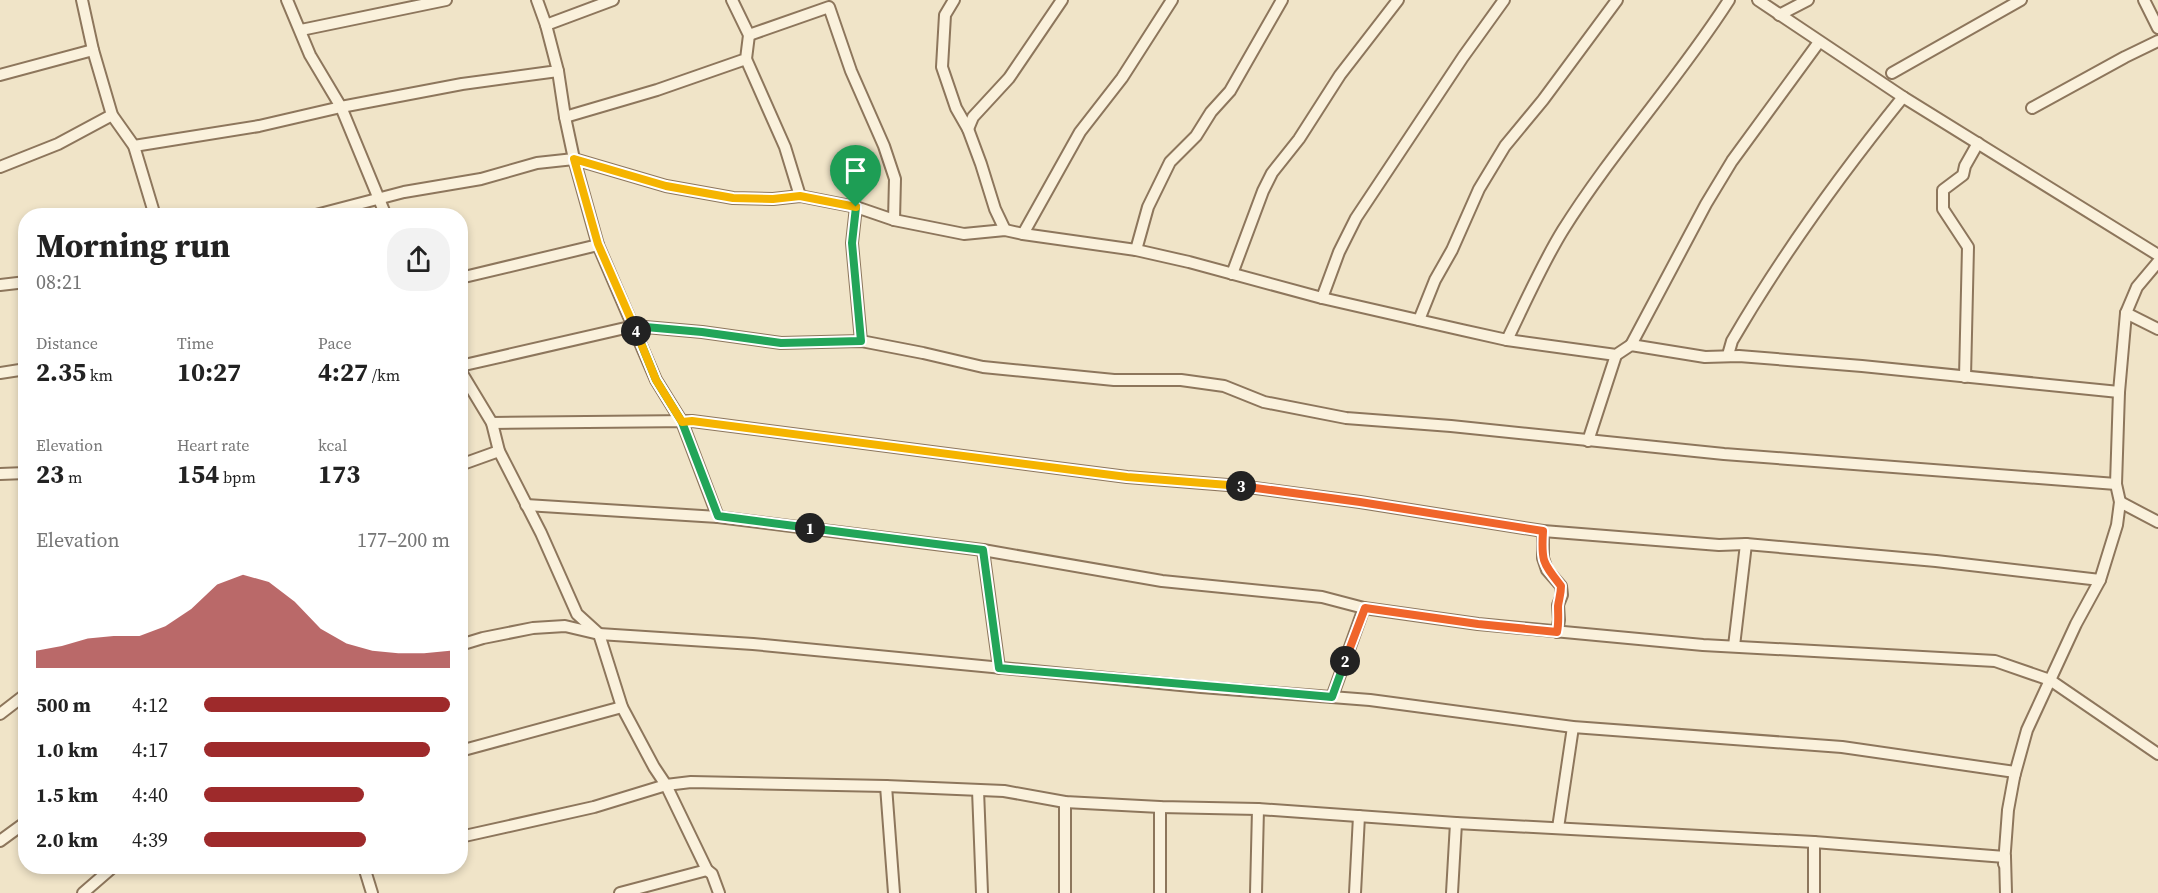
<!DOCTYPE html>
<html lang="en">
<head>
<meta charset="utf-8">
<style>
	body { margin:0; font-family:"Source Serif 4",serif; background:#f2f2f2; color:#222; height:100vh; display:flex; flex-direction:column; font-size:22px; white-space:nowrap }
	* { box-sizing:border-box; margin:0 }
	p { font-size:20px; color:#767676 }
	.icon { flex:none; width:33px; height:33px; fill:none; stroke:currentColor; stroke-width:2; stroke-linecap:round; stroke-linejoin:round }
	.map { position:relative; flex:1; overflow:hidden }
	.details { position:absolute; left:18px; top:208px; width:450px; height:666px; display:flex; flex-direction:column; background:#fff; border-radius:24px; box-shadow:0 3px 9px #0003 }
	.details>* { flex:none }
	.pin { position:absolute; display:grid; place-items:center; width:51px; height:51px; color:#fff; margin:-62px -26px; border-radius:50% 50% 50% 0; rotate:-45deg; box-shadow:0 0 6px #0007 }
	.pin .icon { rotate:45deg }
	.km { position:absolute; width:30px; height:30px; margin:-15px; border-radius:50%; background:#222; color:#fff; font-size:16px; line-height:30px; text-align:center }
	.round { display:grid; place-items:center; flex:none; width:63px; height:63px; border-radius:24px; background:#f2f2f2 }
	.summary { display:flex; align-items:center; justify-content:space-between; height:102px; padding:0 18px }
	h1 { font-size:33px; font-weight:700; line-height:45px }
	.metrics { display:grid; grid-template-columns:repeat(3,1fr); gap:9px; height:102px; padding:6px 18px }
	.metrics div { display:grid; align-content:center }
	.metrics b { font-size:26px; font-weight:700 }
	.metrics small { font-size:16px; font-weight:400 }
	.metrics p { font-size:16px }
	.chart { height:168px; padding:12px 18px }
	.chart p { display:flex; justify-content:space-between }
	.chart svg { width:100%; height:108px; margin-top:6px; fill:#9e2a2b; opacity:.7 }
	ul { padding:0 18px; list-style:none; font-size:20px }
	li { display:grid; grid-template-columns:96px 72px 1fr; align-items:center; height:45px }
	li i { height:15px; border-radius:8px; background:#9e2a2b }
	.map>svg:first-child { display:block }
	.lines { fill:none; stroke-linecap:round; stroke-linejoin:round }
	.minor-casing { stroke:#8d765c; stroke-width:14 }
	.minor { stroke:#faf1dc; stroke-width:10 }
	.split-1-casing { stroke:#fff; stroke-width:12 }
	.split-2-casing { stroke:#fff; stroke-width:12 }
	.split-3-casing { stroke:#fff; stroke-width:12 }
	.split-4-casing { stroke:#fff; stroke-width:12 }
	.split-5-casing { stroke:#fff; stroke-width:12 }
	.split-1 { stroke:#22a559; stroke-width:8 }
	.split-2 { stroke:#22a559; stroke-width:8 }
	.split-3 { stroke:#f0652b; stroke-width:8 }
	.split-4 { stroke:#f5b400; stroke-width:8 }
	.split-5 { stroke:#f5b400; stroke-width:8 }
</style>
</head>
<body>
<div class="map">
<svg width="2158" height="893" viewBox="0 0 2158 893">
	<rect width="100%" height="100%" fill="#f0e4c8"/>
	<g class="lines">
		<defs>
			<g id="minor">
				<path d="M82,0L93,50L112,115L134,146L155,216"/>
				<path d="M287,0L310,55L341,107L462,84L558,71L546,25L537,0"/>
				<path d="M954,0L945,15L942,67L956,108L968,129L981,164L995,209L1005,230"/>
				<path d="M1758,0L1903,97L2158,255"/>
				<path d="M2144,0L2158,28"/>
				<path d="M1779,15L1808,0"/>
				<path d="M546,25L613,0"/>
				<path d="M301,30L446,0"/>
				<path d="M749,35L829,7L851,71L884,146L895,179L894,220"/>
				<path d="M746,59L785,147L800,196"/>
				<path d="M558,71L565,117L574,159L598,245L656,380L682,422L718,517"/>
				<path d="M1892,73L2021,0"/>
				<path d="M0,75L93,50"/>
				<path d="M2032,108L2125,57L2158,41"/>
				<path d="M565,117L657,90L746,59L749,35L732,0"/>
				<path d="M968,129L973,117L1009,78L1062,0"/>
				<path d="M134,146L259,126L341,107L386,216"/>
				<path d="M0,167L58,144L112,115"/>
				<path d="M856,207L852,243L861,341"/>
				<path d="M312,216L404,192L481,179L537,163L574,159L666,186L733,198L773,199L800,196L856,207L894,220L964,234L1005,230L1023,234L1136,250L1189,262L1322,298L1462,330L1507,340L1616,355L1631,345L1705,357L1739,356L1862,366L2119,392"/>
				<path d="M1023,234L1080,132L1122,78L1172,0"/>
				<path d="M1136,250L1148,207L1170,162L1196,136L1211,112L1230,91L1282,0"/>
				<path d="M1232,274L1263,191L1272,173L1299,139L1340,75L1398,0"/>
				<path d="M460,278L598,245"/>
				<path d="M0,285L26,282"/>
				<path d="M1322,298L1339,252L1356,218L1463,57L1504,0"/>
				<path d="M2126,313L2158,329"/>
				<path d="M1419,320L1435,280L1452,250L1479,189L1505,146L1543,100L1617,0"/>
				<path d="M1507,340C1525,303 1542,264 1563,230C1613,150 1678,80 1729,0"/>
				<path d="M1631,345L1706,204L1732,161L1819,42"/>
				<path d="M1728,355L1732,341C1782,255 1840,175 1903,97"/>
				<path d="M460,366L634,326L702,332L781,343L861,341L923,353L983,367L1114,380H1181L1224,386L1264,402L1346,418L1451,426L1724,454L2116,484"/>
				<path d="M460,370L492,423L499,451L541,533L577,614L599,634L622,707L654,767L666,785L707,870L712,874L719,893"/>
				<path d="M0,373L26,369"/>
				<path d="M1965,377L1968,247L1943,209V190L1963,175L1965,166L1978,143"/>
				<path d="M492,423L692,421L1127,477L1240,486L1360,502L1543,531L1719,545L1746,544L1936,561L2100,580"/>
				<path d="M1588,441L1616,355"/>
				<path d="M460,465L499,451"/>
				<path d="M0,474L26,473"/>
				<path d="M2120,502L2158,522"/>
				<path d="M526,505L718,517L983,550L1162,581L1322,597L1364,608L1478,624L1703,645L1995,661L2050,680L2158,754"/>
				<path d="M1543,531V558L1547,570L1561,586L1562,595L1558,605L1559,620L1557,632"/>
				<path d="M983,550L999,668"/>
				<path d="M460,645L483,638L533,628L565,626L599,634L753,644L1201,687L1370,700L1573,727L1842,747L2015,772L2008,810L2004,864"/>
				<path d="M1734,646L1746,544"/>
				<path d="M1332,697L1364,608"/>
				<path d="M0,714L26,694"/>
				<path d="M460,751L622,707"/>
				<path d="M2014,777L2027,730L2076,624L2100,580L2117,525L2120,502L2116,484L2119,392L2126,313L2137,287L2158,262"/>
				<path d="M886,786L894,893"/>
				<path d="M978,790L982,893"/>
				<path d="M1160,807V893"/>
				<path d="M1558,828L1573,727"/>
				<path d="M460,837L594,807L666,785L691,782L886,786L1004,791L1065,802L1160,807L1258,809L1456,823L1814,842L2005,857"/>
				<path d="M0,841L26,822"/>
				<path d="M2005,857L2006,893"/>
				<path d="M364,867L372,893"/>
				<path d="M83,893L113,867"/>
				<path d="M620,893L707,870"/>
				<path d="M1065,893V802"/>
				<path d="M1256,893L1258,809"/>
				<path d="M1355,893L1359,816"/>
				<path d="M1452,893L1456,823"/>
				<path d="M1814,893V842"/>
			</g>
		</defs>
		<use href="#minor" class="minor-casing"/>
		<use href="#minor" class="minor"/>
	</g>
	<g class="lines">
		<defs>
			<path id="split-1" d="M810,528L718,516L682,422L656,380L634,326L702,332L781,343L861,341L852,243L856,207"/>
			<path id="split-2" d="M810,528L983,550L999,668L1332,697L1345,661"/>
			<path id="split-3" d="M1241,486L1360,502L1543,531C1541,562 1543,563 1561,586C1561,594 1559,599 1558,606C1558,615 1559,623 1557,632L1478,624L1365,608L1345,661"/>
			<path id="split-4" d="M636,331L656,380L682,422L692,421L1127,477L1241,486"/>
			<path id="split-5" d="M636,331L598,244L574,159L666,186L733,198L773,199L800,196L856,207"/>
		</defs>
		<use href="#split-1" class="split-1-casing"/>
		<use href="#split-2" class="split-2-casing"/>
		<use href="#split-3" class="split-3-casing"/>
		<use href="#split-4" class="split-4-casing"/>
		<use href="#split-5" class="split-5-casing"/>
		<use href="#split-1" class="split-1"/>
		<use href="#split-2" class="split-2"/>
		<use href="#split-3" class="split-3"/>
		<use href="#split-4" class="split-4"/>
		<use href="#split-5" class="split-5"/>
	</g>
</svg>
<div class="pin" style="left:856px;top:207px;background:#1e9e55"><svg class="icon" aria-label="arrive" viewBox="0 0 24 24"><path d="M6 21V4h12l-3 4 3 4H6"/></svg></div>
<b class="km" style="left:810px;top:528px">1</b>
<b class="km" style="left:1345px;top:661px">2</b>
<b class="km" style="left:1241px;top:486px">3</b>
<b class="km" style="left:636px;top:331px">4</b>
<section class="details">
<div class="summary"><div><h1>Morning run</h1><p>08:21</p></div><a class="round"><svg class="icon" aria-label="share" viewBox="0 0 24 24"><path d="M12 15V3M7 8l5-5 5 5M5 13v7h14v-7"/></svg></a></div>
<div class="metrics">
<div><p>Distance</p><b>2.35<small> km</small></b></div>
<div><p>Time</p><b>10:27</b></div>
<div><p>Pace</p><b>4:27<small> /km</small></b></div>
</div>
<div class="metrics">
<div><p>Elevation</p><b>23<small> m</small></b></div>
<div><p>Heart rate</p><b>154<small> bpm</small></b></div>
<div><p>kcal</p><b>173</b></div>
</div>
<div class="chart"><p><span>Elevation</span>177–200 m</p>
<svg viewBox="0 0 160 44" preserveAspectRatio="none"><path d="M0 44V37L10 35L20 32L30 31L40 31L50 27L60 20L70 10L80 6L90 9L100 17L110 28L120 34L130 37L140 38L150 38L160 37V44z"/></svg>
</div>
<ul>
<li><b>500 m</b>4:12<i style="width:100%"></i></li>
<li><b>1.0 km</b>4:17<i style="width:92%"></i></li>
<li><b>1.5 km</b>4:40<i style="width:65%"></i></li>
<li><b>2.0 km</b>4:39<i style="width:66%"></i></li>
</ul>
</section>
</div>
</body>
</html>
